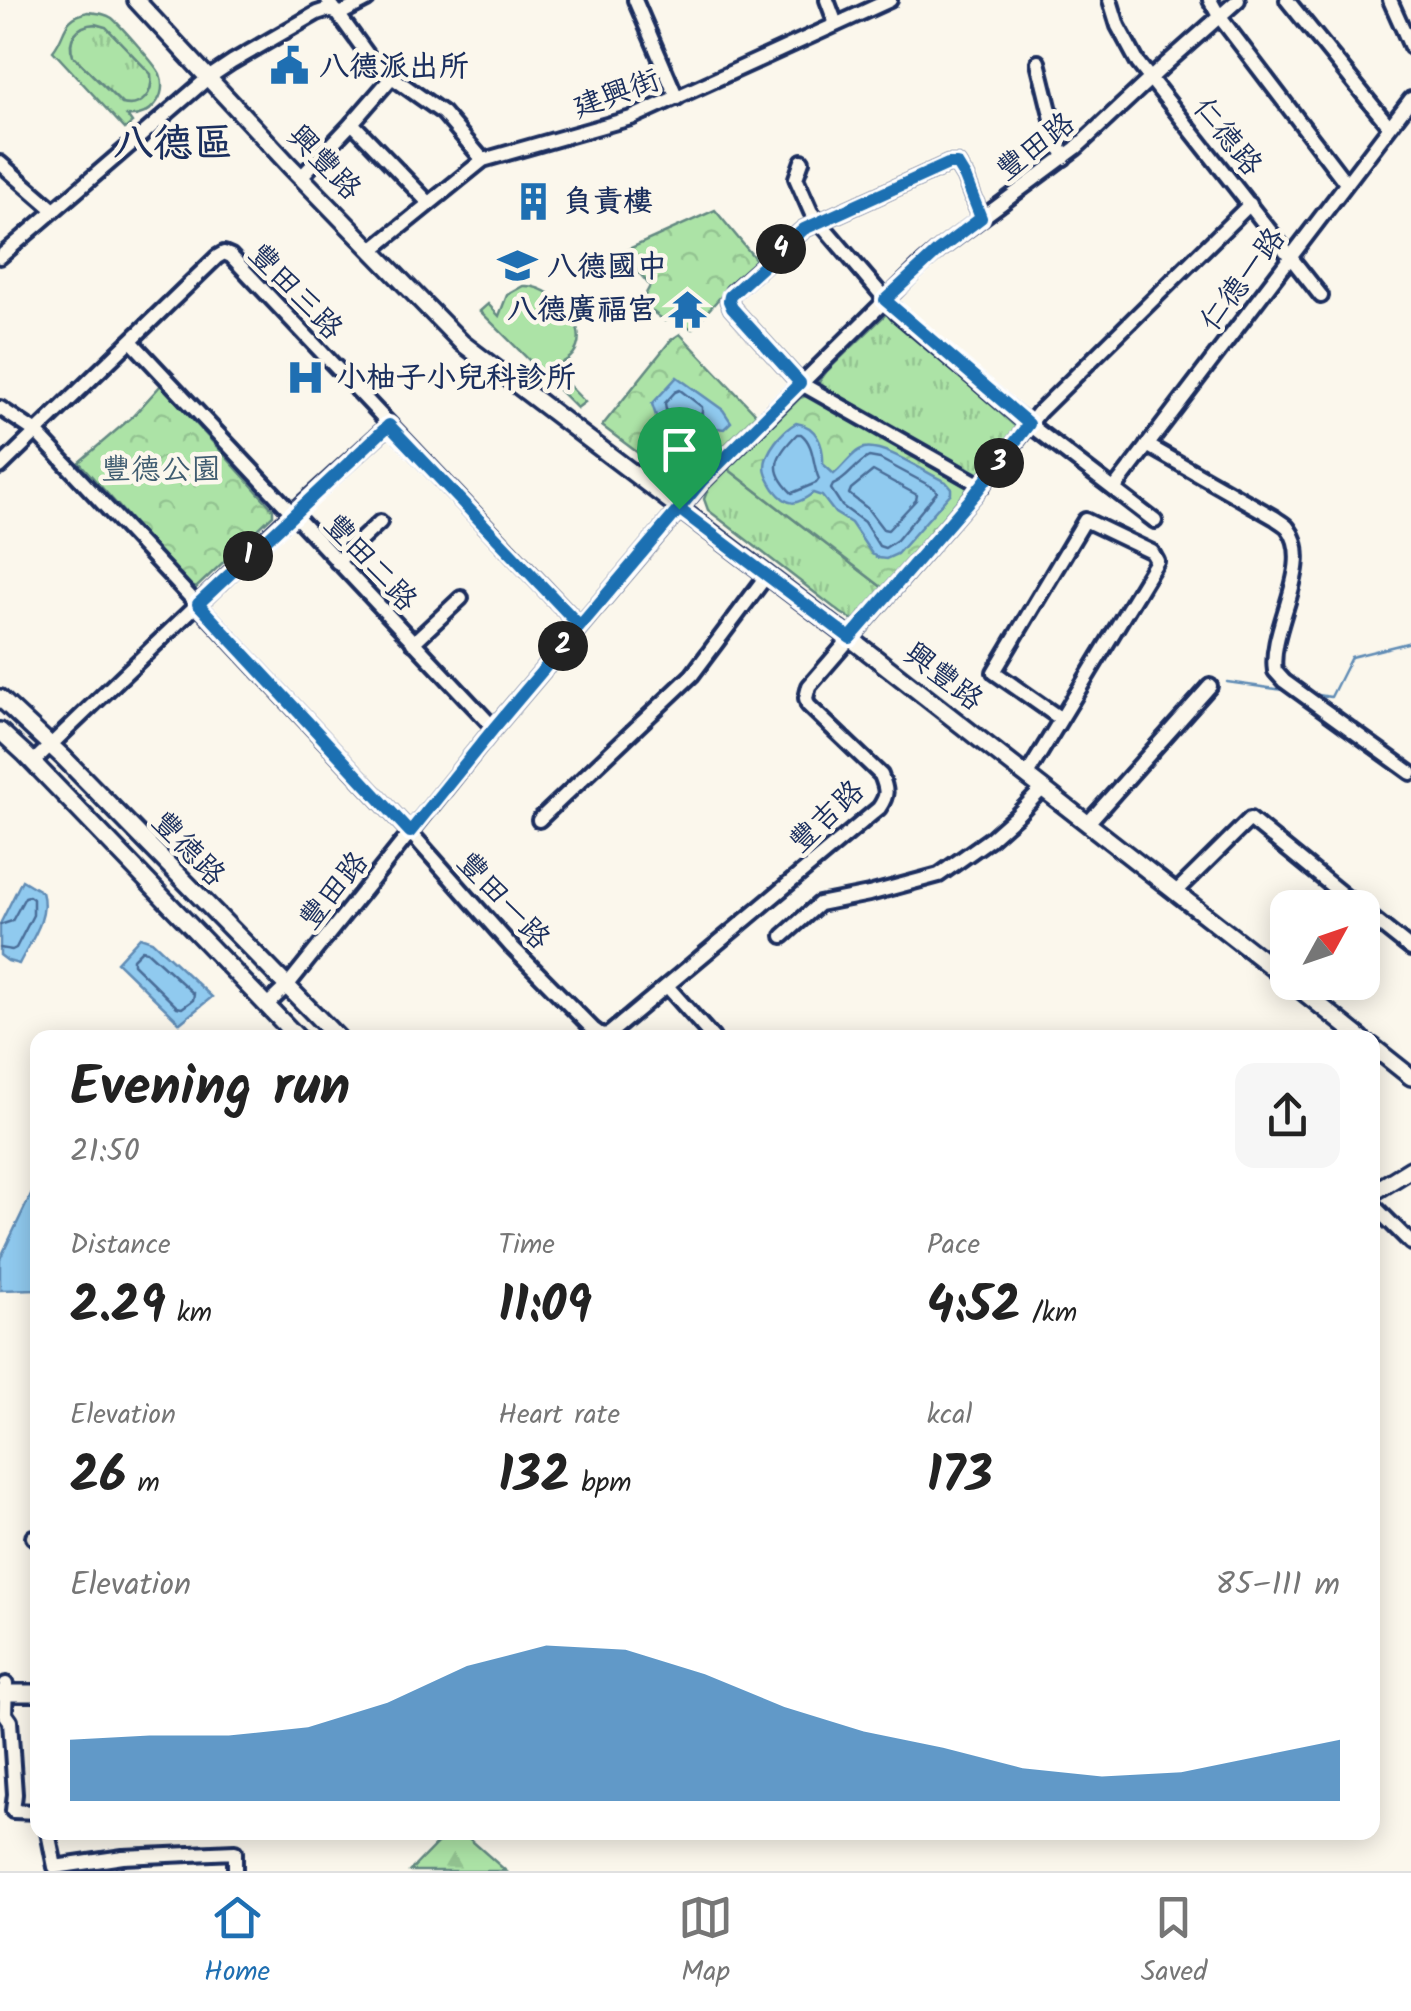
<!DOCTYPE html>
<html lang="en">
<head>
<meta charset="utf-8">
<style>
	body { margin:0; font-family:Kalam,"LXGW WenKai TC",sans-serif; background:#f6f6f6; color:#222; height:100vh; display:flex; flex-direction:column; font-size:38px; white-space:nowrap }
	* { box-sizing:border-box; margin:0 }
	p { font-size:32px; color:#767676 }
	.icon { flex:none; width:55px; height:55px; fill:none; stroke:currentColor; stroke-width:2; stroke-linecap:round; stroke-linejoin:round }
	.map { position:relative; flex:1; overflow:hidden }
	.side { position:absolute; left:30px; top:1030px; width:1350px; height:810px; display:flex; flex-direction:column; background:#fff; border-radius:20px; box-shadow:0 5px 25px #0003 }
	.side>* { flex:none }
	.needle { width:65px; rotate:50deg }
	.controls { position:absolute; left:1270px; top:890px; display:grid; gap:20px }
	.controls a { display:grid; place-items:center; width:110px; height:110px; border-radius:20px; background:#fff; box-shadow:0 5px 25px #0003; font-size:50px }
	.pin { position:absolute; display:grid; place-items:center; width:85px; height:85px; color:#fff; margin:-102px -42px; border-radius:50% 50% 50% 0; rotate:-45deg; box-shadow:0 0 10px #0007 }
	.pin .icon { rotate:45deg }
	.km { position:absolute; width:50px; height:50px; margin:-25px; border-radius:50%; background:#222; color:#fff; font-size:28px; line-height:50px; text-align:center }
	.round { display:grid; place-items:center; flex:none; width:105px; height:105px; border-radius:20px; background:#f6f6f6 }
	.headline { display:flex; align-items:center; justify-content:space-between; height:170px; padding:0 40px }
	h1 { font-size:55px; font-weight:600; line-height:75px }
	.metrics { display:grid; grid-template-columns:repeat(3,1fr); gap:15px; height:170px; padding:10px 40px }
	.metrics div { display:grid; align-content:center }
	.metrics b { font-size:50px; font-weight:600 }
	.metrics small { font-size:28px; font-weight:400 }
	.metrics p { font-size:28px }
	.chart { height:280px; padding:20px 40px }
	.chart p { display:flex; justify-content:space-between }
	.chart svg { width:100%; height:180px; margin-top:10px; fill:#1f6fb2; opacity:.7 }
	.tab-bar { display:flex; justify-content:space-around; align-items:center; height:140px; border-top:2px solid #e0e0e0; background:#fff; font-size:28px; color:#767676 }
	.tab-bar a { display:grid; justify-items:center; gap:5px }
	.tab-bar .current { color:#1f6fb2 }
	.map>svg:first-child { display:block }
	.grass { fill:url(#grass-tufts); stroke:#648982; stroke-width:2.5 }
	.forest { fill:url(#forest-firs); stroke:#648982; stroke-width:2.5 }
	.park { fill:url(#park-crowns); stroke:#648982; stroke-width:2.5 }
	.garden { fill:#ace3a6; stroke:#648982; stroke-width:2.5; fill-rule:evenodd }
	.water { fill:#90caef; stroke:#618cb5; stroke-width:2.5 }
	.lines { fill:none; stroke-linecap:round; stroke-linejoin:round }
	.shore { stroke:#4a6d98; stroke-width:2.5 }
	.stream { stroke:#618cb5; stroke-width:2.5 }
	.minor-casing { stroke:#1b2f5e; stroke-width:20 }
	.major-casing { stroke:#1b2f5e; stroke-width:22 }
	.minor { stroke:#fbf7ec; stroke-width:12 }
	.major { stroke:#fbf7ec; stroke-width:15 }
	.route-casing { stroke:#fff; stroke-width:20 }
	.route { stroke:#1f6fb2; stroke-width:12 }
	.labels { text-anchor:middle; stroke-width:9; stroke-linejoin:round; paint-order:stroke }
	.poi-label { font-size:30px; font-weight:bold; fill:#1b2f5e; stroke:#fbf7ec; text-anchor:start }
	.street-label { font-size:30px; fill:#1b2f5e; stroke:#fbf7ec }
	.park-label { font-size:30px; fill:#3f5c70; stroke:#fbf7ec }
	.district-label { font-size:40px; font-weight:bold; fill:#1b2f5e; stroke:#fbf7ec }
</style>
</head>
<body>
<div class="map">
<svg width="1411" height="1871" viewBox="0 0 1411 1871">
	<defs>
		<pattern id="grass-tufts" width="24" height="20" patternUnits="userSpaceOnUse" patternTransform="scale(2.5)"><rect width="24" height="20" fill="#ace3a6"/><path d="M3 7l-1-3M5 7V3M7 7l1-3M15 17l-1-3M17 17v-4M19 17l1-3" fill="none" stroke="#93c391"/></pattern>
		<pattern id="forest-firs" width="22" height="20" patternUnits="userSpaceOnUse" patternTransform="scale(2.5)"><rect width="22" height="20" fill="#ace3a6"/><path d="M5 1l3.5 6h-7zM16 11l3.5 6h-7z" fill="#93c391"/></pattern>
		<pattern id="park-crowns" width="20" height="18" patternUnits="userSpaceOnUse" patternTransform="scale(2.5)"><rect width="20" height="18" fill="#ace3a6"/><path d="M2 6a3 3 0 1 1 6 0M12 15a3 3 0 1 1 6 0" fill="none" stroke="#93c391"/></pattern>
	</defs>
	<rect width="100%" height="100%" fill="#fbf7ec"/>
	<filter id="ink" filterUnits="userSpaceOnUse"><feTurbulence type="fractalNoise" baseFrequency=".01" numOctaves="2"/><feDisplacementMap in="SourceGraphic" scale="20" xChannelSelector="R" yChannelSelector="G"/><feConvolveMatrix kernelMatrix="1 2 1 2 8 2 1 2 1" color-interpolation-filters="sRGB"/></filter>
	<g filter="url(#ink)">
		<g class="grass">
			<path d="M95,24L106,27L151,74C154,93 142,109 122,104L73,56C67,39 76,25 95,24Z"/>
			<path d="M886,314L891,316L1015,426V430L977,477L821,388L819,382L827,371Z"/>
			<path d="M728,469L883,588L859,616L853,620L841,613L708,510L704,499L708,489Z"/>
		</g>
		<path class="forest" d="M447,1833H463L506,1871H410Z"/>
		<g class="park">
			<path d="M715,210L757,261L729,287L692,329L672,317L665,321L641,303L650,286L622,252Z"/>
			<path d="M680,334L756,414L688,482L681,485L602,426L671,340Z"/>
			<path d="M161,385L273,509V515L196,588L189,585L79,462L132,417Z"/>
			<path d="M808,395L968,488L883,588L728,469L800,398Z"/>
		</g>
		<g class="garden">
			<path d="M88,12C97,13 105,13 112,18C120,25 156,65 160,74C168,97 150,118 127,116L132,123L125,129L53,51C68,32 60,19 88,12ZM95,24L106,27L151,74C154,93 142,109 122,104L73,56C66,39 77,25 95,24Z"/>
			<path d="M523,286C562,284 610,351 551,367L585,402L577,408L480,311L488,304L499,316L507,295Z"/>
		</g>
		<g class="water">
			<path d="M677,377L723,410L731,422L724,429L664,421L656,416L652,404Z"/>
			<path d="M796,423C817,426 824,445 823,464L834,474C843,467 853,451 864,448C884,443 927,474 946,482L951,488V493L897,554L886,559L878,558L872,554L851,523L835,513L822,496L813,493C796,506 788,507 774,489C770,482 765,476 765,467C765,451 783,430 796,423Z"/>
			<path d="M22,880L42,892C50,917 30,942 19,964L8,961L0,955V924Z"/>
			<path d="M140,937L152,941L212,997L180,1023L117,962Z"/>
			<path d="M35,1186L38,1187L37,1289L0,1290V1259Z"/>
		</g>
		<g class="lines">
			<g class="shore">
				<path d="M680,390L702,407V414L666,410L665,403L675,392Z"/>
				<path d="M801,434C815,445 812,464 819,479L816,483L792,493C767,469 776,456 797,434Z"/>
				<path d="M869,457L880,459L934,488L937,492L897,540L885,548L879,546L864,522L842,506L831,489L833,485C848,479 855,464 869,457Z"/>
				<path d="M873,471L917,495L916,500L888,530L883,529L867,508L849,494L851,489Z"/>
				<path d="M0,925L12,921L25,897L29,896L33,899V915L16,948L12,950L0,948"/>
				<path d="M142,950L147,951L194,994L193,1000L182,1008L177,1007L133,964V959Z"/>
			</g>
			<g class="stream">
				<path d="M1227,682L1290,691"/>
				<path d="M1312,694L1331,697L1351,657L1411,642"/>
			</g>
			<defs>
				<g id="minor">
					<path d="M328,0L370,58L392,77L443,113L483,160"/>
					<path d="M635,0L677,98"/>
					<path d="M827,0L836,24"/>
					<path d="M1110,0L1118,26L1138,63L1321,296"/>
					<path d="M1210,0L1219,16L1346,183"/>
					<path d="M1287,0L1389,126"/>
					<path d="M1390,0L1411,47"/>
					<path d="M1038,62L1057,139L1064,158"/>
					<path d="M352,123L428,202"/>
					<path d="M802,161L796,178L811,212L898,314L1017,415L1155,521"/>
					<path d="M0,163L54,210"/>
					<path d="M301,177L352,123L392,77"/>
					<path d="M981,218L965,177L957,164H948L804,229L733,292L729,301L732,308L800,383L982,486"/>
					<path d="M372,250L483,160L631,118L890,0"/>
					<path d="M0,257L208,78L232,62L317,13L326,10L342,13L367,0"/>
					<path d="M131,341L494,728"/>
					<path d="M0,408L36,432L410,832L511,946L593,1029L601,1035L609,1034L879,808C888,795 887,790 881,775L808,705L806,698L809,686L974,495L1039,412L1250,204"/>
					<path d="M1147,445L1275,518C1280,522 1285,524 1288,528C1316,564 1268,629 1275,671L1284,681L1411,773"/>
					<path d="M0,467L217,257L224,253L231,256L580,626"/>
					<path d="M1114,489L1411,99"/>
					<path d="M337,562L380,522"/>
					<path d="M413,643L461,598"/>
					<path d="M33,762L303,503L389,425"/>
					<path d="M1027,775L1157,561L1152,552L1085,520L994,672L1061,719"/>
					<path d="M539,820L692,675L767,575"/>
					<path d="M1088,823L1210,686"/>
					<path d="M1176,892L1250,819L1359,908"/>
					<path d="M1362,910L1411,949"/>
					<path d="M783,936L819,904L869,894L939,875L990,839L1017,815L1043,788"/>
					<path d="M667,986L713,1038"/>
					<path d="M267,1005L287,986L494,728L703,481L919,267L939,250L1076,148L1167,63L1238,0"/>
					<path d="M1372,1204L1411,1243"/>
					<path d="M33,1537H38"/>
					<path d="M6,1684L5,1714L10,1721L15,1794L13,1811L38,1812"/>
					<path d="M48,1832L55,1867L123,1857L235,1852V1871"/>
				</g>
				<g id="major">
					<path d="M136,0L290,166L462,343L850,638L1288,980"/>
					<path d="M0,698L64,758L338,1038"/>
					<path d="M0,731L25,754L298,1038"/>
					<path d="M1291,982L1361,1038"/>
					<path d="M1372,1046L1411,1077"/>
					<path d="M1372,1193L1411,1169"/>
					<path d="M0,1693H38"/>
				</g>
			</defs>
			<use href="#minor" class="minor-casing"/>
			<use href="#major" class="major-casing"/>
			<use href="#minor" class="minor"/>
			<use href="#major" class="major"/>
		</g>
	</g>
	<g class="lines" filter="url(#ink)">
		<defs>
			<path id="route" d="M679,509L580,626L389,425L198,604L410,832L494,728L679,509L850,638L974,495L1029,424L885,300L939,250L981,218L965,177L957,164H948L804,229L730,296L729,301L732,308L800,383L702,481L679,509"/>
		</defs>
		<use href="#route" class="route-casing"/>
		<use href="#route" class="route"/>
	</g>
	<defs>
		<symbol id="civic-bare" viewBox="-9 -9 18 18"><path d="M-.6-6.5H3V-4.5H.6V-3L4-1V1h2V6H-6V1h2V-1L-.6-3ZM-1.2 2.5V6h2.4V2.5Z" fill="#1f6fb2" stroke="#fbf7ec" stroke-width="2.5" paint-order="stroke"/></symbol>
		<symbol id="building-bare" viewBox="-9 -9 18 18"><path d="M-4-6H4V6H1V3H-1V6H-4ZM-2.5-4.3h1.7v1.8h-1.7ZM.8-4.3h1.7v1.8H.8ZM-2.5-1h1.7V.8h-1.7ZM.8-1h1.7V.8H.8Z" fill="#1f6fb2" stroke="#fbf7ec" stroke-width="2.5" paint-order="stroke"/></symbol>
		<symbol id="school-bare" viewBox="-9 -9 18 18"><path d="M0-5L7-2L0 1L-7-2ZM-4 1L0 2.5L4 1V4Q0 6-4 4Z" fill="#1f6fb2" stroke="#fbf7ec" stroke-width="2.5" paint-order="stroke"/></symbol>
		<symbol id="temple-bare" viewBox="-9 -9 18 18"><path d="M0-6L5-2H3V0L6.5 2.5H4V6H1.5V3h-3V6H-4V2.5H-6.5L-3 0V-2H-5Z" fill="#1f6fb2" stroke="#fbf7ec" stroke-width="2.5" paint-order="stroke"/></symbol>
		<symbol id="hospital-bare" viewBox="-9 -9 18 18"><path d="M-5-5h3v3.5h4V-5h3V5h-3V1.5h-4V5h-3Z" fill="#1f6fb2" stroke="#fbf7ec" stroke-width="2.5" paint-order="stroke"/></symbol>
	</defs>
	<g fill-rule="evenodd">
		<use href="#civic-bare" x="262" y="38" width="55" height="55"/>
		<use href="#building-bare" x="506" y="174" width="55" height="55"/>
		<use href="#school-bare" x="490" y="238" width="55" height="55"/>
		<use href="#temple-bare" x="660" y="282" width="55" height="55"/>
		<use href="#hospital-bare" x="278" y="350" width="55" height="55"/>
	</g>
	<g class="labels">
		<g class="poi-label">
			<text x="319" y="76">八德派出所</text>
			<text x="563" y="211">負責樓</text>
			<text x="547" y="276">八德國中</text>
			<text x="657" y="319" text-anchor="end">八德廣福宮</text>
			<text x="336" y="387">小柚子小兒科診所</text>
		</g>
		<g class="street-label">
			<text transform="translate(616 93) rotate(-20)" y="10">建興街</text>
			<text transform="translate(1228 136) rotate(51)" y="10">仁德路</text>
			<text transform="translate(1035 146) rotate(-38)" y="10">豐田路</text>
			<text transform="translate(325 162) rotate(46)" y="10">興豐路</text>
			<text transform="translate(1242 279) rotate(-53)" y="10">仁德一路</text>
			<text transform="translate(296 291) rotate(46)" y="10">豐田三路</text>
			<text transform="translate(371 562) rotate(47)" y="10">豐田二路</text>
			<text transform="translate(944 676) rotate(38)" y="10">興豐路</text>
			<text transform="translate(826 816) rotate(-43)" y="10">豐吉路</text>
			<text transform="translate(189 848) rotate(46)" y="10">豐德路</text>
			<text transform="translate(333 890) rotate(-51)" y="10">豐田路</text>
			<text transform="translate(504 900) rotate(47)" y="10">豐田一路</text>
		</g>
		<g class="park-label">
			<text x="161" y="479">豐德公園</text>
		</g>
		<g class="district-label">
			<text x="173" y="156">八德區</text>
		</g>
	</g>
</svg>
<div class="controls">
<a><svg class="needle" viewBox="-14 -14 28 28"><path d="M0-13l5 13h-10z" fill="#e53935"/><path d="M0 13l5-13h-10z" fill="#767676"/></svg></a>
</div>
<div class="pin" style="left:679px;top:509px;background:#1e9e55"><svg class="icon" aria-label="arrive" viewBox="0 0 24 24"><path d="M6 21V4h12l-3 4 3 4H6"/></svg></div>
<b class="km" style="left:248px;top:556px">1</b>
<b class="km" style="left:563px;top:646px">2</b>
<b class="km" style="left:999px;top:463px">3</b>
<b class="km" style="left:781px;top:249px">4</b>
<section class="side">
<div class="headline"><div><h1>Evening run</h1><p>21:50</p></div><a class="round"><svg class="icon" aria-label="share" viewBox="0 0 24 24"><path d="M12 15V3M7 8l5-5 5 5M5 13v7h14v-7"/></svg></a></div>
<div class="metrics">
<div><p>Distance</p><b>2.29<small> km</small></b></div>
<div><p>Time</p><b>11:09</b></div>
<div><p>Pace</p><b>4:52<small> /km</small></b></div>
</div>
<div class="metrics">
<div><p>Elevation</p><b>26<small> m</small></b></div>
<div><p>Heart rate</p><b>132<small> bpm</small></b></div>
<div><p>kcal</p><b>173</b></div>
</div>
<div class="chart"><p><span>Elevation</span>85–111 m</p>
<svg viewBox="0 0 160 44" preserveAspectRatio="none"><path d="M0 44V29L10 28L20 28L30 26L40 20L50 11L60 6L70 7L80 13L90 21L100 27L110 31L120 36L130 38L140 37L150 33L160 29V44z"/></svg>
</div>
</section>
</div>
<nav class="tab-bar">
<a class="current"><svg class="icon" aria-label="home" viewBox="0 0 24 24"><path d="M3 11l9-7 9 7M6 9v11h12V9"/></svg>Home</a>
<a><svg class="icon" aria-label="map" viewBox="0 0 24 24"><path d="M3 6l6-2 6 2 6-2v14l-6 2-6-2-6 2zM9 4v14M15 6v14"/></svg>Map</a>
<a><svg class="icon" aria-label="saved" viewBox="0 0 24 24"><path d="M7 4h10v16l-5-4-5 4z"/></svg>Saved</a>
</nav>
</body>
</html>
